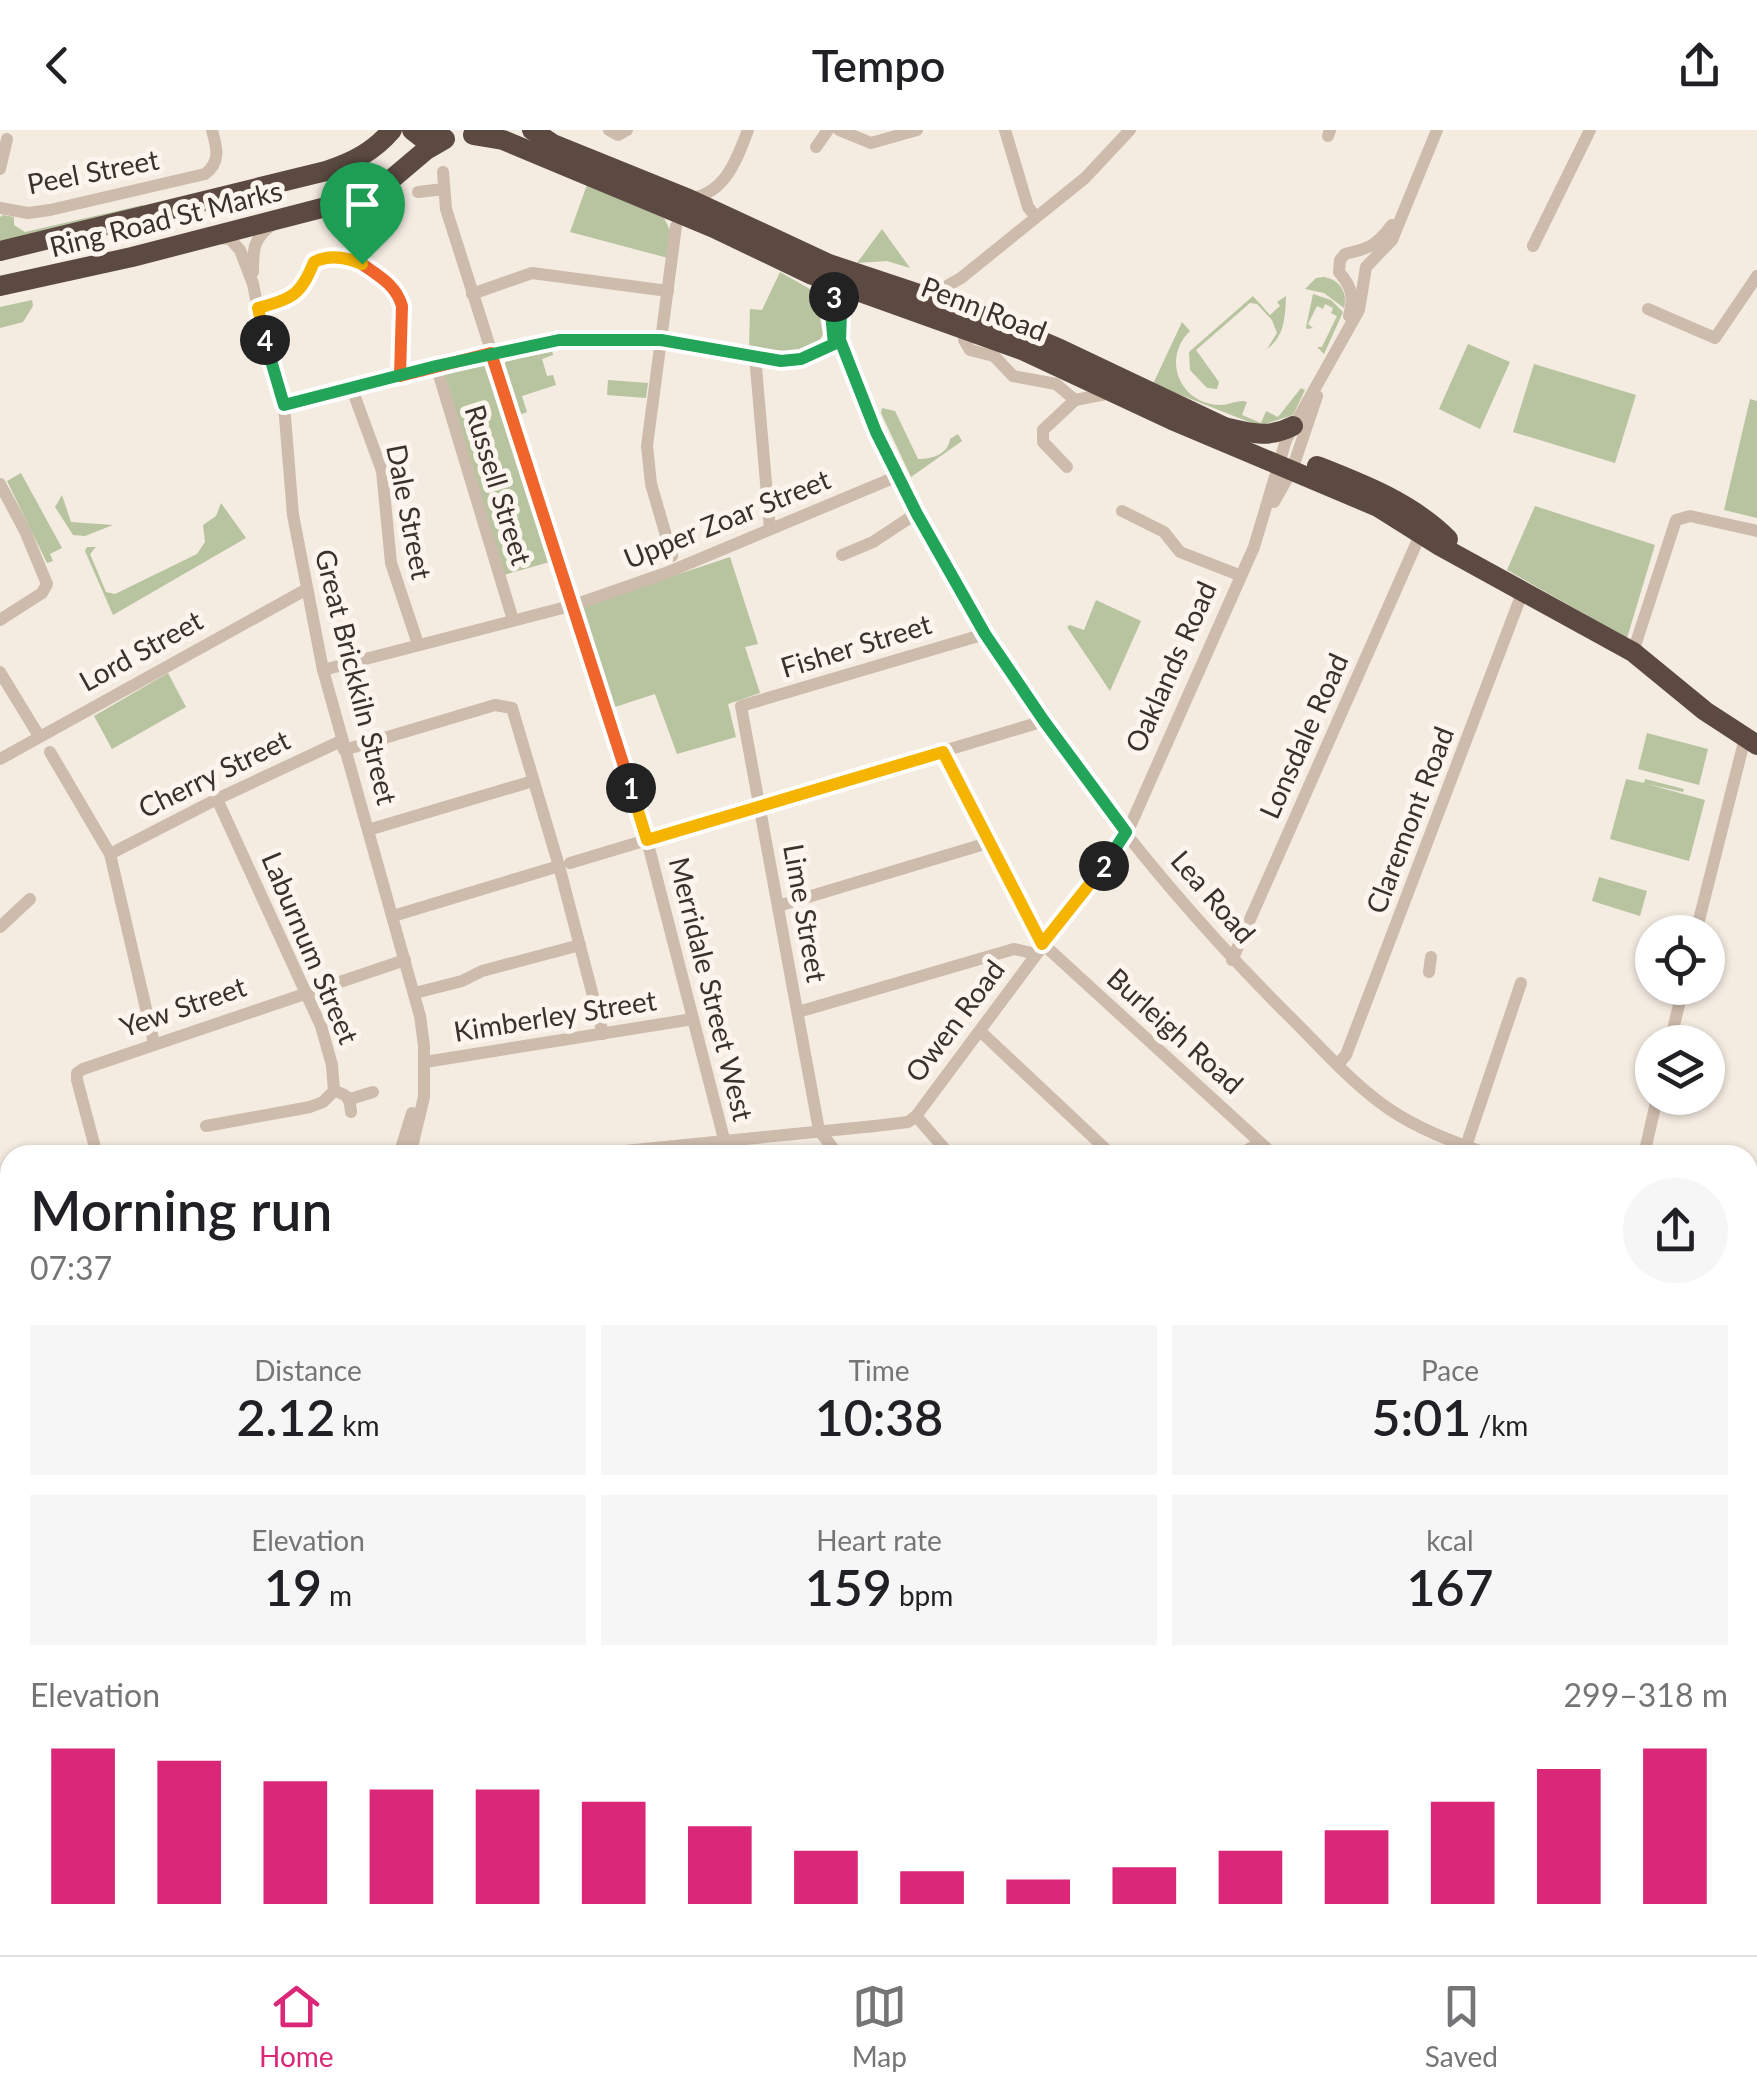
<!DOCTYPE html>
<html lang="en">
<head>
<meta charset="utf-8">
<style>
	body { margin:0; font-family:Lato,sans-serif; background:#f6f6f6; color:#202124; height:100vh; display:flex; flex-direction:column; font-size:38px; white-space:nowrap }
	* { box-sizing:border-box; margin:0 }
	p { font-size:32px; color:#757577 }
	.icon { flex:none; width:55px; height:55px; fill:none; stroke:currentColor; stroke-width:2; stroke-linecap:round; stroke-linejoin:round }
	.map { position:relative; flex:1; overflow:hidden }
	.drawer { position:absolute; left:0px; top:1015px; width:1758px; height:810px; display:flex; flex-direction:column; background:#fff; border-radius:30px 30px 0 0; box-shadow:0 2px 8px #0004 }
	.drawer>* { flex:none }
	.buttons { position:absolute; left:1635px; top:785px; display:grid; gap:20px }
	.buttons a { display:grid; place-items:center; width:90px; height:90px; border-radius:50%; background:#fff; box-shadow:0 2px 8px #0004; font-size:50px }
	.pin { position:absolute; display:grid; place-items:center; width:85px; height:85px; color:#fff; margin:-102px -42px; border-radius:50% 50% 50% 0; rotate:-45deg; box-shadow:0 0 10px #0007 }
	.pin .icon { rotate:45deg }
	.km { position:absolute; width:50px; height:50px; margin:-25px; border-radius:50%; background:#222; color:#fff; font-size:28px; line-height:50px; text-align:center }
	.round { display:grid; place-items:center; flex:none; width:105px; height:105px; border-radius:52px; background:#f6f6f6 }
	.head { display:flex; align-items:center; justify-content:space-between; height:170px; padding:0 30px }
	h1 { font-size:55px; font-weight:600; line-height:75px }
	.stats { display:grid; grid-template-columns:repeat(3,1fr); gap:15px; height:170px; padding:10px 30px }
	.stats div { display:grid; align-content:center; border-radius:0px; background:#f6f6f6; text-align:center }
	.stats b { font-size:50px; font-weight:600 }
	.stats small { font-size:28px; font-weight:400 }
	.stats p { font-size:28px }
	.chart { height:280px; padding:20px 30px }
	.chart p { display:flex; justify-content:space-between }
	.chart svg { width:100%; height:180px; margin-top:10px; stroke:#db2777; stroke-width:6 }
	header { display:flex; justify-content:space-between; align-items:center; height:130px; padding:0 30px; background:#fff; font-size:45px; font-weight:600 }
	.tabs { display:flex; justify-content:space-around; align-items:center; height:140px; border-top:2px solid #e0e0e0; background:#fff; font-size:28px; color:#757577 }
	.tabs a { display:grid; justify-items:center; gap:5px }
	.tabs .current { color:#db2777 }
	.map>svg:first-child { display:block }
	.green { fill:#b8c4a0 }
	.lines { fill:none; stroke-linecap:round; stroke-linejoin:round }
	.stream { stroke:#7fb0b2; stroke-width:2.5 }
	.minor { stroke:#cdbbac; stroke-width:12 }
	.major { stroke:#7d675c; stroke-width:18 }
	.highway { stroke:#5c4a42; stroke-width:20 }
	.split-1-casing { stroke:#fff; stroke-width:20 }
	.split-2-casing { stroke:#fff; stroke-width:20 }
	.split-3-casing { stroke:#fff; stroke-width:20 }
	.split-4-casing { stroke:#fff; stroke-width:20 }
	.split-5-casing { stroke:#fff; stroke-width:20 }
	.split-1 { stroke:#f0652b; stroke-width:12 }
	.split-2 { stroke:#f5b400; stroke-width:12 }
	.split-3 { stroke:#22a559; stroke-width:12 }
	.split-4 { stroke:#22a559; stroke-width:12 }
	.split-5 { stroke:#f5b400; stroke-width:12 }
	.labels { text-anchor:middle; stroke-width:10; stroke-linejoin:round; paint-order:stroke }
	.street-label { font-size:28px; fill:#3b302b; stroke:#fbf5ee }
</style>
</head>
<body>
<header><svg class="icon" aria-label="back" viewBox="0 0 24 24"><path d="M15 5l-7 7 7 7"/></svg>Tempo<svg class="icon" aria-label="share" viewBox="0 0 24 24"><path d="M12 15V3M7 8l5-5 5 5M5 13v7h14v-7"/></svg></header>
<div class="map">
<svg width="1757" height="1825" viewBox="0 0 1757 1825">
	<rect width="100%" height="100%" fill="#f4ebe1"/>
	<g class="green">
		<path d="M587,55L664,88L672,104L668,128L570,102Z"/>
		<path d="M143,75L144,79L0,115V87L3,85L14,87V95L25,102Z"/>
		<path d="M882,99L910,138L887,131L857,133Z"/>
		<path d="M780,142L815,162L823,204L817,216L796,222L749,217L750,179L762,180Z"/>
		<path d="M1324,147C1340,150 1348,162 1344,178L1324,163L1305,159L1316,148Z"/>
		<path d="M1313,164L1331,170L1343,182L1324,224L1317,217H1322L1337,186L1331,183L1333,178L1325,174L1323,179L1317,176L1308,194L1313,198L1307,199L1306,197Z"/>
		<path d="M1253,166L1270,185L1280,176L1277,172L1286,166C1285,187 1285,206 1267,219L1277,203L1272,190L1257,174L1250,173L1196,220L1219,252L1217,259L1207,258L1190,240L1189,222Z"/>
		<path d="M32,170L33,176L23,192L0,198V177Z"/>
		<path d="M1182,192L1190,201C1161,229 1180,274 1220,275C1228,275 1235,271 1243,271L1247,272L1242,285L1261,293L1266,281L1278,287L1301,258L1305,260L1293,285L1259,296L1153,254Z"/>
		<path d="M1468,214L1510,232L1480,299L1439,279Z"/>
		<path d="M552,220L553,225L542,229L547,246L553,245L556,255L522,266L527,282L519,285L504,237L505,232Z"/>
		<path d="M483,232L553,431L504,445L442,241Z"/>
		<path d="M1534,234L1636,265L1615,333L1513,302Z"/>
		<path d="M608,250L648,253L646,268L607,265Z"/>
		<path d="M1750,269L1757,271V388L1724,380Z"/>
		<path d="M882,278L895,281L918,329C931,329 948,325 950,309L958,304L962,311L911,347L881,283Z"/>
		<path d="M21,343L62,418L50,424L53,431L47,433L7,351Z"/>
		<path d="M62,365L71,392L113,395L85,406L73,405L55,377Z"/>
		<path d="M221,373L246,408L113,485L85,421L87,417H96L90,424L106,462L115,464L197,424L205,412L203,395L216,386Z"/>
		<path d="M1535,376L1655,415L1627,508L1507,440Z"/>
		<path d="M730,427L758,514L745,517L760,563L728,574L736,607L677,624L655,564L612,578L583,476Z"/>
		<path d="M1096,470L1141,491L1110,561L1067,497L1070,495L1084,500Z"/>
		<path d="M168,543L186,577L112,619L94,586Z"/>
		<path d="M1647,603L1708,619L1699,655L1638,639Z"/>
		<path d="M1626,649L1644,653L1645,649L1684,659L1683,662L1647,654L1705,670L1689,731L1610,709Z"/>
		<path d="M1599,747L1647,761L1640,786L1592,771Z"/>
		<path d="M10,1691V1815L235,1816L228,1825H0V1702Z"/>
		<path d="M450,1815H626L642,1825H452Z"/>
		<path d="M914,1815H966L953,1825H918Z"/>
	</g>
	<g class="lines">
		<path class="stream" d="M0,1702L10,1691"/>
		<g class="minor">
			<path d="M609,0L618,5L627,0"/>
			<path d="M839,0L871,13L917,0"/>
			<path d="M1005,0L1028,77L1035,86"/>
			<path d="M1328,6L1330,0"/>
			<path d="M816,17L828,0"/>
			<path d="M0,39L7,9"/>
			<path d="M443,42L446,79L647,710L724,1009L732,1025"/>
			<path d="M418,62L444,59"/>
			<path d="M689,69C725,63 736,32 748,0"/>
			<path d="M0,78L28,83L50,80L205,44C221,32 217,18 212,0"/>
			<path d="M219,108L230,109L240,120L253,154L270,238L284,275L293,385L323,540L420,886L424,916V967L410,1025"/>
			<path d="M1533,116L1590,0"/>
			<path d="M253,142C253,120 253,108 272,95"/>
			<path d="M813,148L827,169L832,203"/>
			<path d="M840,151C844,171 835,192 840,211C854,259 881,312 903,357C1000,549 1132,729 1284,881C1318,914 1350,952 1389,979C1420,1000 1457,1014 1492,1025"/>
			<path d="M924,162L940,160L961,148L1085,48L1130,0"/>
			<path d="M472,164L532,143L668,161"/>
			<path d="M259,178C293,168 300,166 314,132C346,117 393,143 402,177L400,246"/>
			<path d="M1648,179L1715,208L1757,146"/>
			<path d="M1349,186C1354,166 1352,157 1339,142L1340,130L1345,124C1370,118 1376,116 1392,95"/>
			<path d="M965,198L964,210L970,220L994,226L1013,246L1056,254L1075,270"/>
			<path d="M755,226L770,399"/>
			<path d="M436,235L513,490"/>
			<path d="M352,259L382,341L391,433L418,514"/>
			<path d="M284,275L436,235L559,210H661L781,231L801,229L834,215"/>
			<path d="M1067,337L1043,312V300L1075,270L1111,263"/>
			<path d="M0,354L25,401L47,454L42,463L0,490"/>
			<path d="M1274,372L1292,340L1317,266"/>
			<path d="M1122,381L1164,402L1180,422L1239,445"/>
			<path d="M842,425L873,412L917,383"/>
			<path d="M672,426L651,354L647,316L676,96"/>
			<path d="M1633,522L1676,390L1690,386L1757,401"/>
			<path d="M323,540L574,475L666,443L898,346"/>
			<path d="M0,542L39,606"/>
			<path d="M344,620L495,575L512,578L559,736L603,904"/>
			<path d="M50,622L110,724L154,913"/>
			<path d="M943,622L1043,814L1274,1025"/>
			<path d="M0,629L307,459"/>
			<path d="M217,669L321,896L332,935L334,961C347,964 350,968 351,982"/>
			<path d="M368,700L533,651"/>
			<path d="M110,724L217,669L341,611"/>
			<path d="M570,733L1044,591"/>
			<path d="M778,776L991,712"/>
			<path d="M393,786L559,736"/>
			<path d="M0,797L30,769"/>
			<path d="M1696,802L1745,608"/>
			<path d="M1232,830L1421,403"/>
			<path d="M1429,842L1431,827"/>
			<path d="M415,863L462,851L482,841L580,815"/>
			<path d="M798,882L1014,819L1036,824"/>
			<path d="M980,901L1112,1025"/>
			<path d="M1670,912L1683,858"/>
			<path d="M425,932L693,889"/>
			<path d="M1339,933L1346,925L1523,461"/>
			<path d="M350,969L373,962"/>
			<path d="M916,986L950,1025"/>
			<path d="M206,996L310,977L323,972L334,961"/>
			<path d="M97,1025L77,950V943L83,939L405,830"/>
			<path d="M399,1025L412,983"/>
			<path d="M585,1025L875,996L908,992L916,986L1127,703L1254,417L1286,310L1359,180L1366,137L1392,110L1437,0"/>
			<path d="M838,1025L819,1000L741,576L985,504"/>
			<path d="M1238,1025L1260,1013"/>
			<path d="M1463,1025L1521,853"/>
			<path d="M1644,1025L1657,968"/>
			<path d="M1748,1090L1757,1092"/>
			<path d="M0,1127L10,1125"/>
			<path d="M1748,1128L1757,1126"/>
			<path d="M0,1347L10,1365"/>
			<path d="M1748,1391L1757,1402"/>
			<path d="M0,1429H10"/>
			<path d="M0,1568L10,1569"/>
			<path d="M1748,1612L1757,1603"/>
			<path d="M0,1667L4,1666"/>
			<path d="M1748,1708L1757,1705"/>
			<path d="M1748,1731L1757,1754"/>
			<path d="M305,1815L316,1825"/>
			<path d="M448,1815L449,1825"/>
			<path d="M638,1815L653,1825"/>
			<path d="M907,1815L912,1825"/>
			<path d="M982,1815L990,1825"/>
			<path d="M420,1825L431,1815"/>
			<path d="M958,1825L971,1815"/>
			<path d="M1156,1825L1165,1815"/>
			<path d="M1530,1825L1538,1815"/>
			<path d="M1652,1825L1657,1815"/>
		</g>
		<g class="major">
			<path d="M1748,1337L1757,1325"/>
			<path d="M1317,1825L1325,1815"/>
		</g>
		<g class="highway">
			<path d="M412,0L421,7L444,9"/>
			<path d="M532,0L553,14L689,69L829,134L973,182L1060,219L1235,302"/>
			<path d="M473,5L503,10L714,98L810,144L1022,220L1172,290L1378,377L1440,416L1633,522L1705,581L1757,615"/>
			<path d="M0,121L326,41C353,32 373,22 392,0"/>
			<path d="M0,156L132,127L349,71L387,53L426,20L445,9"/>
			<path d="M1224,297C1250,303 1268,309 1293,296"/>
			<path d="M1317,336C1363,354 1412,373 1448,409"/>
		</g>
	</g>
	<g class="lines">
		<defs>
			<path id="split-1" d="M362,134C379,146 396,155 402,176L400,246L491,223L631,658"/>
			<path id="split-2" d="M631,658L647,710L943,622L1042,814L1104,736"/>
			<path id="split-3" d="M834,167L842,156L840,210L876,302L917,384L985,504L1044,591L1126,702L1104,736"/>
			<path id="split-4" d="M265,210L284,275L436,236L559,210H661L781,231L801,229L834,214L831,184L834,167"/>
			<path id="split-5" d="M265,210L258,178C293,168 300,166 314,132C330,124 346,127 362,134"/>
		</defs>
		<use href="#split-1" class="split-1-casing"/>
		<use href="#split-2" class="split-2-casing"/>
		<use href="#split-3" class="split-3-casing"/>
		<use href="#split-4" class="split-4-casing"/>
		<use href="#split-5" class="split-5-casing"/>
		<use href="#split-1" class="split-1"/>
		<use href="#split-2" class="split-2"/>
		<use href="#split-3" class="split-3"/>
		<use href="#split-4" class="split-4"/>
		<use href="#split-5" class="split-5"/>
	</g>
	<g class="labels">
		<g class="street-label">
			<text transform="translate(93 42) rotate(-11)" y="10">Peel Street</text>
			<text transform="translate(166 89) rotate(-14)" y="10">Ring Road St Marks</text>
			<text transform="translate(984 179) rotate(21)" y="10">Penn Road</text>
			<text transform="translate(498 355) rotate(73)" y="10">Russell Street</text>
			<text transform="translate(409 382) rotate(79)" y="10">Dale Street</text>
			<text transform="translate(727 389) rotate(-22)" y="10">Upper Zoar Street</text>
			<text transform="translate(856 516) rotate(-17)" y="10">Fisher Street</text>
			<text transform="translate(141 521) rotate(-29)" y="10">Lord Street</text>
			<text transform="translate(1171 537) rotate(-66)" y="10">Oaklands Road</text>
			<text transform="translate(356 547) rotate(76)" y="10">Great Brickkiln Street</text>
			<text transform="translate(1304 606) rotate(-66)" y="10">Lonsdale Road</text>
			<text transform="translate(214 644) rotate(-26)" y="10">Cherry Street</text>
			<text transform="translate(1410 690) rotate(-69)" y="10">Claremont Road</text>
			<text transform="translate(1213 767) rotate(49)" y="10">Lea Road</text>
			<text transform="translate(805 783) rotate(80)" y="10">Lime Street</text>
			<text transform="translate(310 818) rotate(67)" y="10">Laburnum Street</text>
			<text transform="translate(711 859) rotate(76)" y="10">Merridale Street West</text>
			<text transform="translate(183 877) rotate(-19)" y="10">Yew Street</text>
			<text transform="translate(555 886) rotate(-9)" y="10">Kimberley Street</text>
			<text transform="translate(955 891) rotate(-53)" y="10">Owen Road</text>
			<text transform="translate(1175 901) rotate(42)" y="10">Burleigh Road</text>
		</g>
	</g>
</svg>
<div class="buttons">
<a><svg class="icon" aria-label="locate" viewBox="0 0 24 24"><circle cx="12" cy="12" r="6"/><path d="M12 2v4M12 18v4M2 12h4M18 12h4"/></svg></a>
<a><svg class="icon" aria-label="layers" viewBox="0 0 24 24"><path d="M12 4l9 5-9 5-9-5zM3 14l9 5 9-5"/></svg></a>
</div>
<div class="pin" style="left:362px;top:134px;background:#1e9e55"><svg class="icon" aria-label="arrive" viewBox="0 0 24 24"><path d="M6 21V4h12l-3 4 3 4H6"/></svg></div>
<b class="km" style="left:631px;top:658px">1</b>
<b class="km" style="left:1104px;top:736px">2</b>
<b class="km" style="left:834px;top:167px">3</b>
<b class="km" style="left:265px;top:210px">4</b>
<section class="drawer">
<div class="head"><div><h1>Morning run</h1><p>07:37</p></div><a class="round"><svg class="icon" aria-label="share" viewBox="0 0 24 24"><path d="M12 15V3M7 8l5-5 5 5M5 13v7h14v-7"/></svg></a></div>
<div class="stats">
<div><p>Distance</p><b>2.12<small> km</small></b></div>
<div><p>Time</p><b>10:38</b></div>
<div><p>Pace</p><b>5:01<small> /km</small></b></div>
</div>
<div class="stats">
<div><p>Elevation</p><b>19<small> m</small></b></div>
<div><p>Heart rate</p><b>159<small> bpm</small></b></div>
<div><p>kcal</p><b>167</b></div>
</div>
<div class="chart"><p><span>Elevation</span>299–318 m</p>
<svg viewBox="0 0 160 44" preserveAspectRatio="none"><path d="M5 44V6M15 44V9M25 44V14M35 44V16M45 44V16M55 44V19M65 44V25M75 44V31M85 44V36M95 44V38M105 44V35M115 44V31M125 44V26M135 44V19M145 44V11M155 44V6"/></svg>
</div>
</section>
</div>
<nav class="tabs">
<a class="current"><svg class="icon" aria-label="home" viewBox="0 0 24 24"><path d="M3 11l9-7 9 7M6 9v11h12V9"/></svg>Home</a>
<a><svg class="icon" aria-label="map" viewBox="0 0 24 24"><path d="M3 6l6-2 6 2 6-2v14l-6 2-6-2-6 2zM9 4v14M15 6v14"/></svg>Map</a>
<a><svg class="icon" aria-label="saved" viewBox="0 0 24 24"><path d="M7 4h10v16l-5-4-5 4z"/></svg>Saved</a>
</nav>
</body>
</html>
